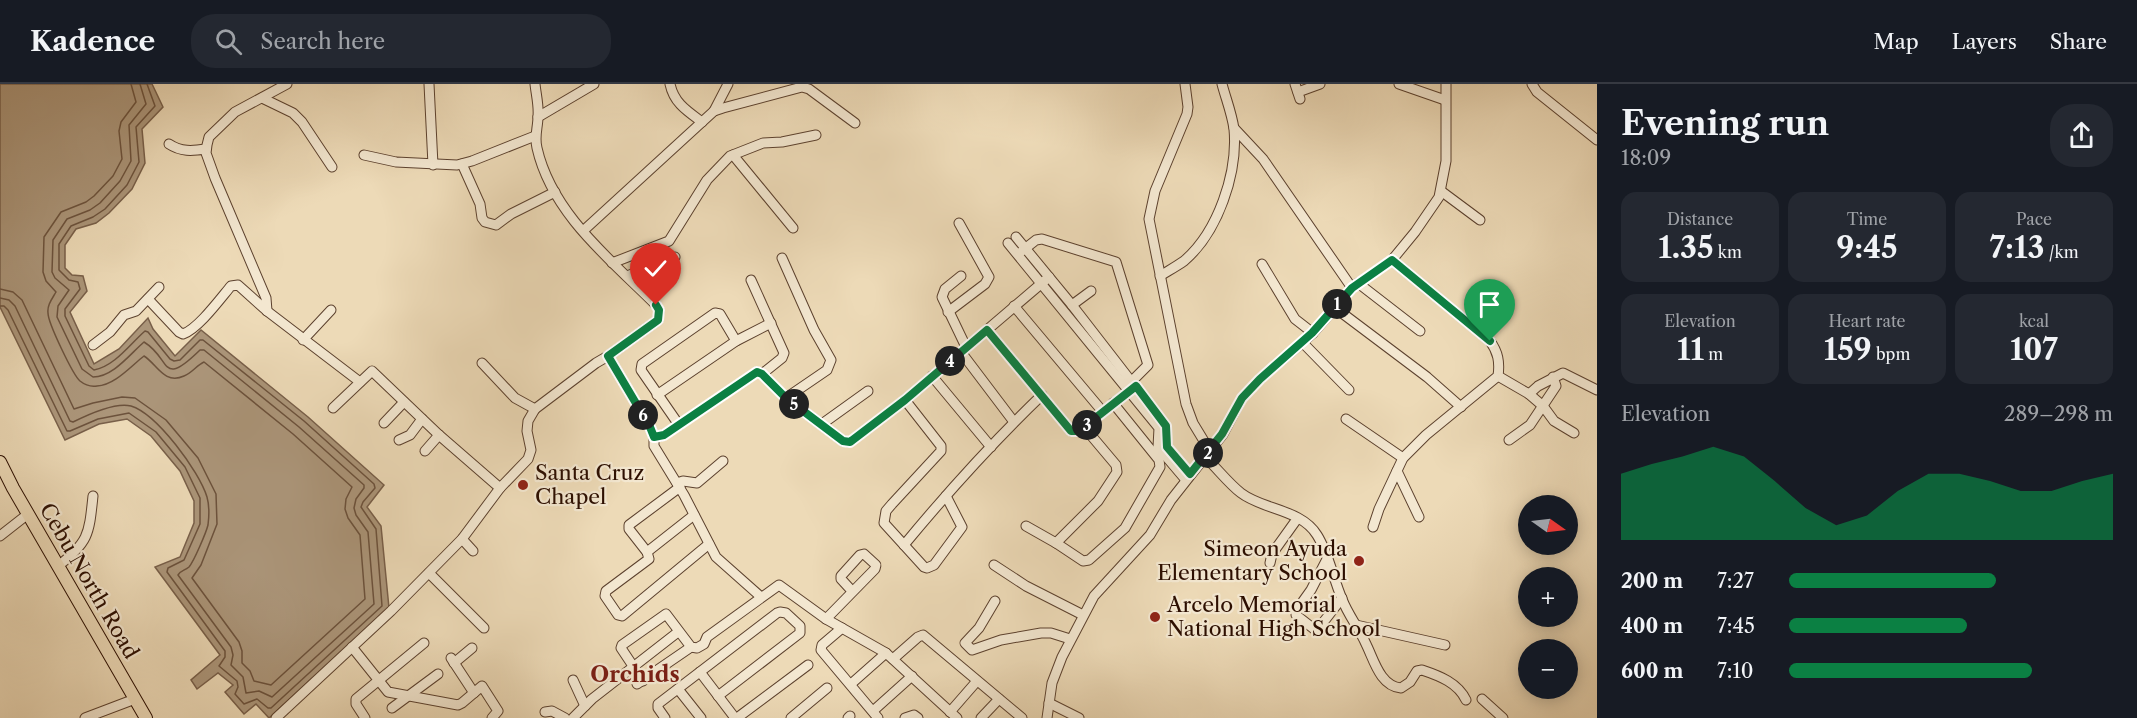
<!DOCTYPE html>
<html lang="en">
<head>
<meta charset="utf-8">
<style>
	body { margin:0; font-family:"Libre Caslon Text",serif; background:#242831; color:#f1f3f6; height:100vh; display:flex; flex-direction:column; font-size:22px; white-space:nowrap }
	* { box-sizing:border-box; margin:0 }
	p { font-size:20px; color:#9ea1a6 }
	.icon { flex:none; width:33px; height:33px; fill:none; stroke:currentColor; stroke-width:2; stroke-linecap:round; stroke-linejoin:round }
	.map { position:relative; flex:1; overflow:hidden }
	.details { display:flex; flex-direction:column; background:#171b24; width:540px }
	.details>* { flex:none }
	.needle { width:39px; rotate:104deg }
	.controls { position:absolute; left:1518px; top:411px; display:grid; gap:12px }
	.controls a { display:grid; place-items:center; width:60px; height:60px; border-radius:50%; background:#171b24; box-shadow:0 3px 15px #0003; font-size:30px }
	.pin { position:absolute; display:grid; place-items:center; width:51px; height:51px; color:#fff; margin:-62px -26px; border-radius:50% 50% 50% 0; rotate:-45deg; box-shadow:0 0 6px #0007 }
	.pin .icon { rotate:45deg }
	.km { position:absolute; width:30px; height:30px; margin:-15px; border-radius:50%; background:#222; color:#fff; font-size:16px; line-height:30px; text-align:center }
	.round { display:grid; place-items:center; flex:none; width:63px; height:63px; border-radius:24px; background:#242831 }
	.overview { display:flex; align-items:center; justify-content:space-between; height:102px; padding:0 24px }
	h1 { font-size:33px; font-weight:800; line-height:45px }
	.metrics { display:grid; grid-template-columns:repeat(3,1fr); gap:9px; height:102px; padding:6px 24px }
	.metrics div { display:grid; align-content:center; border-radius:15px; background:#242831; text-align:center }
	.metrics b { font-size:30px; font-weight:800 }
	.metrics small { font-size:16px; font-weight:400 }
	.metrics p { font-size:16px }
	.chart { height:168px; padding:12px 24px }
	.chart p { display:flex; justify-content:space-between }
	.chart svg { width:100%; height:108px; margin-top:6px; fill:#0b8043; opacity:.7 }
	ul { padding:0 24px; list-style:none; font-size:20px }
	li { display:grid; grid-template-columns:96px 72px 1fr; align-items:center; height:45px }
	li i { height:15px; border-radius:8px; background:#0b8043 }
	header { display:flex; align-items:center; gap:36px; box-sizing:border-box; height:84px; padding:0 30px; background:#171b24; border-bottom:2px solid #363941 }
	header strong { font-size:28px }
	nav { display:flex; gap:33px; margin-inline-start:auto; font-size:21px }
	.search { width:420px; height:54px; background:#242831; display:flex; align-items:center; gap:15px; box-sizing:border-box; padding:0 21px; border-radius:24px; color:#9ea1a6; font-size:22px }
	main { display:flex; flex:1; min-height:0 }
	.map>svg:first-child { display:block }
	.water { fill:#ab9579; stroke:#785f49; stroke-width:1.5 }
	.lines { fill:none; stroke-linecap:round; stroke-linejoin:round }
	.shore { stroke:#6c523c; stroke-width:1.5 }
	.minor-casing { stroke:#5c412e; stroke-width:11 }
	.major-casing { stroke:#2c0e00; stroke-width:14 }
	.minor { stroke:#f3e7d0; stroke-width:9 }
	.major { stroke:#eddab7; stroke-width:12 }
	.route-casing { stroke:#fff; stroke-width:12 }
	.route { stroke:#0b8043; stroke-width:8 }
	.poi-dot { fill:#8f2418; stroke:#f3e7d0; stroke-width:2 }
	.labels { text-anchor:middle; stroke-width:4.5; stroke-linejoin:round; paint-order:stroke }
	.poi-label { font-size:21px; fill:#2c0e00; stroke:#f3e7d0; text-anchor:start }
	.street-label { font-size:21px; fill:#2c0e00; stroke:#f3e7d0 }
	.neighbourhood-label { font-size:22px; font-weight:bold; fill:#7a1f14; stroke:#f3e7d0 }
</style>
</head>
<body>
<header>
<strong>Kadence</strong>
<div class="search"><svg class="icon" aria-label="search" viewBox="0 0 24 24"><circle cx="10" cy="10" r="6"/><path d="M15 15l6 6"/></svg>Search here</div>
<nav><a>Map</a><a>Layers</a><a>Share</a></nav>
</header>
<main>
<div class="map">
<svg width="1597" height="634" viewBox="0 0 1597 634">
	<rect width="100%" height="100%" fill="#eddab7"/>
	<filter id="stains"><feTurbulence type="fractalNoise" baseFrequency=".00333" numOctaves="4"/><feColorMatrix values="0 0 0 0 .2 0 0 0 0 .09 0 0 0 0 .02 0 0 0 .5 -.17"/></filter>
	<radialGradient id="worn" r=".72"><stop offset=".6" stop-color="#630" stop-opacity="0"/><stop offset="1" stop-color="#630" stop-opacity=".3"/></radialGradient>
	<path class="water" d="M0,0H152L163,23L142,45L145,79L132,105L109,129L96,139L76,145L65,161V184L72,191L83,192L87,207L70,228L94,280L119,265L148,234L153,245L175,272L201,246L308,333L384,401L367,423L381,442L389,524L269,634L256,620L244,630L225,608L233,601L218,589L197,605L191,596L220,571L155,483L180,473L194,439V417L180,387L151,352L127,335L99,340L65,356L0,223Z"/>
	<g class="lines">
		<g class="shore">
			<path d="M0,205L13,208L22,216L74,325L93,319L122,313L135,314L166,336L198,374L216,410L217,440L201,481L192,494L239,558L242,567V579L250,587L254,597L271,601L365,515L360,451L348,434L345,425L346,415L352,403L293,350L204,278C197,281 192,289 184,292C164,301 157,280 144,272C131,282 115,301 97,302C91,303 85,301 80,297C73,291 48,239 48,229C47,221 52,215 56,208L46,197L43,188L44,153L61,128L86,118L94,112L113,92L122,75L119,47L121,38L136,18L131,0"/>
			<path d="M0,214L9,216L15,222L70,337L73,338C87,331 116,318 131,322C157,330 199,387 207,413C209,420 209,433 208,441C206,449 194,477 189,483C184,487 181,486 178,491L231,563L233,571L231,581L243,593L246,609L259,607L272,613L374,520L368,448L356,431L354,424L356,415L364,404V401L299,343L204,266H200C160,305 172,275 144,258C130,270 113,293 93,293L82,285L57,233L58,222L69,206L55,194L52,188L53,156L67,135L90,126L100,119L120,97L131,77L129,41L146,20L140,0"/>
			<path d="M0,222H4L8,226L67,347H70L98,335L129,329L156,348L185,383L200,414V440L184,476L168,484L167,488L225,567V573L219,582L237,597L238,603L235,610L244,620L257,615L268,624H271L382,522L376,445L361,423L363,418L375,404L374,400L304,337L203,256H200L180,276L174,277L170,275L148,248L145,247C130,260 115,282 94,286L89,282L65,232V225L80,205L78,198L69,196L59,186V160L71,142L93,133L105,125L127,101L139,78L136,43L155,22L147,0"/>
		</g>
		<defs>
			<g id="minor">
				<path d="M429,0L433,81"/>
				<path d="M670,0C674,19 687,27 702,38"/>
				<path d="M1185,0L1188,23L1187,30L1155,107L1149,135L1186,320L1193,339L1210,367"/>
				<path d="M1295,0L1300,15"/>
				<path d="M1399,0L1445,16"/>
				<path d="M1532,0L1537,8L1597,56"/>
				<path d="M1298,8L1320,0"/>
				<path d="M262,14L293,29L302,38L332,83"/>
				<path d="M714,27L728,0"/>
				<path d="M538,33L594,0"/>
				<path d="M1234,44L1263,75L1352,204"/>
				<path d="M169,60C181,68 192,67 206,65"/>
				<path d="M364,71L396,78L457,81L472,77L535,52"/>
				<path d="M733,71L793,144"/>
				<path d="M462,80L480,120L482,134L485,138L496,141L511,130L555,108"/>
				<path d="M1441,107L1480,136"/>
				<path d="M583,147L714,27L723,24L802,3L809,5L855,39"/>
				<path d="M1016,153L1072,221L1165,341L1167,363L1190,390"/>
				<path d="M1008,159L1159,344L1158,363L1186,396"/>
				<path d="M1022,167L1036,156L1042,155L1116,178L1148,281L1128,301"/>
				<path d="M782,174L814,246L831,276L827,286L786,314"/>
				<path d="M612,179L669,157L707,96L730,72L763,59L782,58L816,51"/>
				<path d="M1262,180L1295,235L1313,249"/>
				<path d="M627,192L675,173"/>
				<path d="M961,192L945,205L942,213L966,263"/>
				<path d="M1160,192C1168,187 1177,182 1184,177C1218,148 1238,89 1234,45C1232,30 1226,15 1222,0"/>
				<path d="M751,196L784,269L782,274L762,290"/>
				<path d="M1358,199L1420,247"/>
				<path d="M148,215L179,248L183,250C198,245 220,215 231,202L238,201L267,227L360,298"/>
				<path d="M1072,221L1091,207"/>
				<path d="M1014,222L1103,328"/>
				<path d="M1334,223L1427,293L1461,323"/>
				<path d="M267,227L266,214L215,94L206,69L207,61L209,53L235,28L287,0"/>
				<path d="M948,228L985,200L989,193L959,139"/>
				<path d="M987,246L1071,347H1079L1132,305"/>
				<path d="M303,256L331,226"/>
				<path d="M1303,259L1349,306"/>
				<path d="M93,261L110,248L124,231L136,227L159,203"/>
				<path d="M961,268L1014,338"/>
				<path d="M608,272L650,343L654,353"/>
				<path d="M482,279L515,314L535,325"/>
				<path d="M932,292L991,363"/>
				<path d="M1498,292L1529,310L1543,322L1554,337L1574,349"/>
				<path d="M1529,310L1538,302L1563,289L1597,306"/>
				<path d="M657,311L736,257L771,239"/>
				<path d="M905,316L941,362V367L892,420L886,427L884,439L924,483L927,484L934,481L962,443L946,412"/>
				<path d="M333,324L372,287L439,351L500,404"/>
				<path d="M1346,335L1403,374"/>
				<path d="M384,339L404,318"/>
				<path d="M822,340L868,307"/>
				<path d="M679,341L641,286L642,280L715,229L720,230L736,257"/>
				<path d="M399,356L410,351L422,335"/>
				<path d="M1509,356L1530,341L1556,302L1553,293"/>
				<path d="M425,367L439,351"/>
				<path d="M1205,373C1217,384 1228,399 1241,409C1263,426 1301,425 1317,451C1329,470 1333,494 1342,515C1348,531 1359,544 1366,560C1374,576 1380,602 1401,604L1410,598L1417,587L1422,586C1440,592 1458,599 1466,616"/>
				<path d="M1397,387L1419,433"/>
				<path d="M677,399L683,397L697,399L723,377"/>
				<path d="M680,403L629,441V445L647,468L649,475L606,507L605,512L618,531L622,532L709,460"/>
				<path d="M1026,442L1056,459L1098,417L1117,388L1116,381L1084,343"/>
				<path d="M1373,443L1379,425L1403,374L1426,351L1498,292C1500,278 1498,268 1490,257L1392,176"/>
				<path d="M0,452L28,430"/>
				<path d="M462,455L473,467"/>
				<path d="M1056,459L1083,477L1089,476L1125,444L1160,383L1159,376L1113,319"/>
				<path d="M904,461C947,409 993,358 1042,311"/>
				<path d="M647,468L694,431"/>
				<path d="M1327,475L1311,506L1296,527V531L1314,545H1318L1342,514"/>
				<path d="M1270,479L1272,470L1297,435"/>
				<path d="M994,481L1026,502L1083,531"/>
				<path d="M58,482C89,458 89,450 93,412"/>
				<path d="M429,489L484,544"/>
				<path d="M761,513L716,473L684,411L654,362V353L664,351L757,288L762,290L786,314L843,357L850,358L905,316L1049,193"/>
				<path d="M995,517L979,544L965,559L972,566L1001,556L1041,549H1051L1070,555"/>
				<path d="M826,535L875,485L876,481L864,470L860,471L841,492V495L852,507"/>
				<path d="M1356,541L1445,561"/>
				<path d="M842,544L822,561L821,566L878,634"/>
				<path d="M352,563L388,608L458,621L462,619L482,602L498,627L492,634"/>
				<path d="M451,574L474,609"/>
				<path d="M893,575L918,553L923,551L1022,634"/>
				<path d="M454,579L472,564"/>
				<path d="M700,588L735,634"/>
				<path d="M573,596L585,622"/>
				<path d="M643,597L621,564L622,561L666,530L691,563L697,564L704,560L707,553L779,501L826,535L886,569L957,634"/>
				<path d="M637,600L691,563"/>
				<path d="M851,600L886,569"/>
				<path d="M678,605L701,634"/>
				<path d="M1482,615L1503,634"/>
				<path d="M1049,619L1079,634"/>
				<path d="M392,624L438,590"/>
				<path d="M873,627L912,592"/>
				<path d="M545,628L552,627L565,634"/>
				<path d="M950,628L977,597"/>
				<path d="M85,634L135,615"/>
				<path d="M276,634L391,527L462,455L500,404L528,375L531,366L527,347L528,337L535,325L596,279L608,272L658,236L659,226L656,221C611,176 552,130 537,64C534,52 538,44 538,32C539,22 536,10 535,0"/>
				<path d="M365,634L356,620V615L424,559"/>
				<path d="M573,634L592,615L678,548"/>
				<path d="M665,634L658,624V620L777,529L780,528L786,529L800,542V549L718,612"/>
				<path d="M737,634L808,581"/>
				<path d="M791,634L827,604"/>
				<path d="M848,634L850,632"/>
				<path d="M905,634L914,631L918,634"/>
				<path d="M981,634L999,615"/>
				<path d="M1047,634L1052,599L1062,573L1094,512L1150,451L1171,416L1223,350L1242,314L1260,295L1313,249L1352,204L1392,176L1415,148L1439,113L1446,77V0"/>
			</g>
			<path id="major" d="M0,378L13,404L146,634"/>
		</defs>
		<use href="#minor" class="minor-casing"/>
		<use href="#major" class="major-casing"/>
		<use href="#minor" class="minor"/>
		<use href="#major" class="major"/>
	</g>
	<g class="lines">
		<defs>
			<path id="route" d="M656,221L659,226L658,236L608,272L650,343L654,353L664,351L757,288L762,290L786,314L843,357L850,358L905,316L987,246L1071,347H1079L1084,343L1136,302L1166,342L1167,363L1190,390L1222,350L1242,314L1260,295L1312,249L1352,204L1392,176L1490,257"/>
		</defs>
		<use href="#route" class="route-casing"/>
		<use href="#route" class="route"/>
	</g>
	<g class="poi-dot">
		<circle cx="523" cy="401" r="6"/>
		<circle cx="1359" cy="477" r="6"/>
		<circle cx="1155" cy="533" r="6"/>
	</g>
	<g class="labels">
		<g class="poi-label">
			<text x="535" y="396">Santa Cruz<tspan x="535" dy="24">Chapel</tspan></text>
			<text x="1347" y="472" text-anchor="end">Simeon Ayuda<tspan x="1347" dy="24">Elementary School</tspan></text>
			<text x="1167" y="528">Arcelo Memorial<tspan x="1167" dy="24">National High School</tspan></text>
		</g>
		<g class="street-label">
			<text transform="translate(89 497) rotate(60)" y="7">Cebu North Road</text>
		</g>
		<g class="neighbourhood-label">
			<text x="635" y="598">Orchids</text>
		</g>
	</g>
	<rect width="100%" height="100%" filter="url(#stains)"/>
	<rect width="100%" height="100%" fill="url(#worn)"/>
</svg>
<div class="controls">
<a><svg class="needle" viewBox="-14 -14 28 28"><path d="M0-13l5 13h-10z" fill="#e53935"/><path d="M0 13l5-13h-10z" fill="#9ea1a6"/></svg></a>
<a>+</a>
<a>−</a>
</div>
<div class="pin" style="left:1490px;top:257px;background:#1e9e55"><svg class="icon" aria-label="arrive" viewBox="0 0 24 24"><path d="M6 21V4h12l-3 4 3 4H6"/></svg></div>
<div class="pin" style="left:656px;top:221px;background:#d93025"><svg class="icon" aria-label="check" viewBox="0 0 24 24"><path d="M5 12l5 5 9-10"/></svg></div>
<b class="km" style="left:1337px;top:220px">1</b>
<b class="km" style="left:1208px;top:369px">2</b>
<b class="km" style="left:1087px;top:341px">3</b>
<b class="km" style="left:950px;top:277px">4</b>
<b class="km" style="left:794px;top:320px">5</b>
<b class="km" style="left:643px;top:331px">6</b>
</div>
<section class="details">
<div class="overview"><div><h1>Evening run</h1><p>18:09</p></div><a class="round"><svg class="icon" aria-label="share" viewBox="0 0 24 24"><path d="M12 15V3M7 8l5-5 5 5M5 13v7h14v-7"/></svg></a></div>
<div class="metrics">
<div><p>Distance</p><b>1.35<small> km</small></b></div>
<div><p>Time</p><b>9:45</b></div>
<div><p>Pace</p><b>7:13<small> /km</small></b></div>
</div>
<div class="metrics">
<div><p>Elevation</p><b>11<small> m</small></b></div>
<div><p>Heart rate</p><b>159<small> bpm</small></b></div>
<div><p>kcal</p><b>107</b></div>
</div>
<div class="chart"><p><span>Elevation</span>289–298 m</p>
<svg viewBox="0 0 160 44" preserveAspectRatio="none"><path d="M0 44V17L10 13L20 10L30 6L40 10L50 20L60 31L70 38L80 34L90 24L100 17L110 17L120 20L130 24L140 24L150 20L160 17V44z"/></svg>
</div>
<ul>
<li><b>200 m</b>7:27<i style="width:64%"></i></li>
<li><b>400 m</b>7:45<i style="width:55%"></i></li>
<li><b>600 m</b>7:10<i style="width:75%"></i></li>
</ul>
</section>
</main>
</body>
</html>
